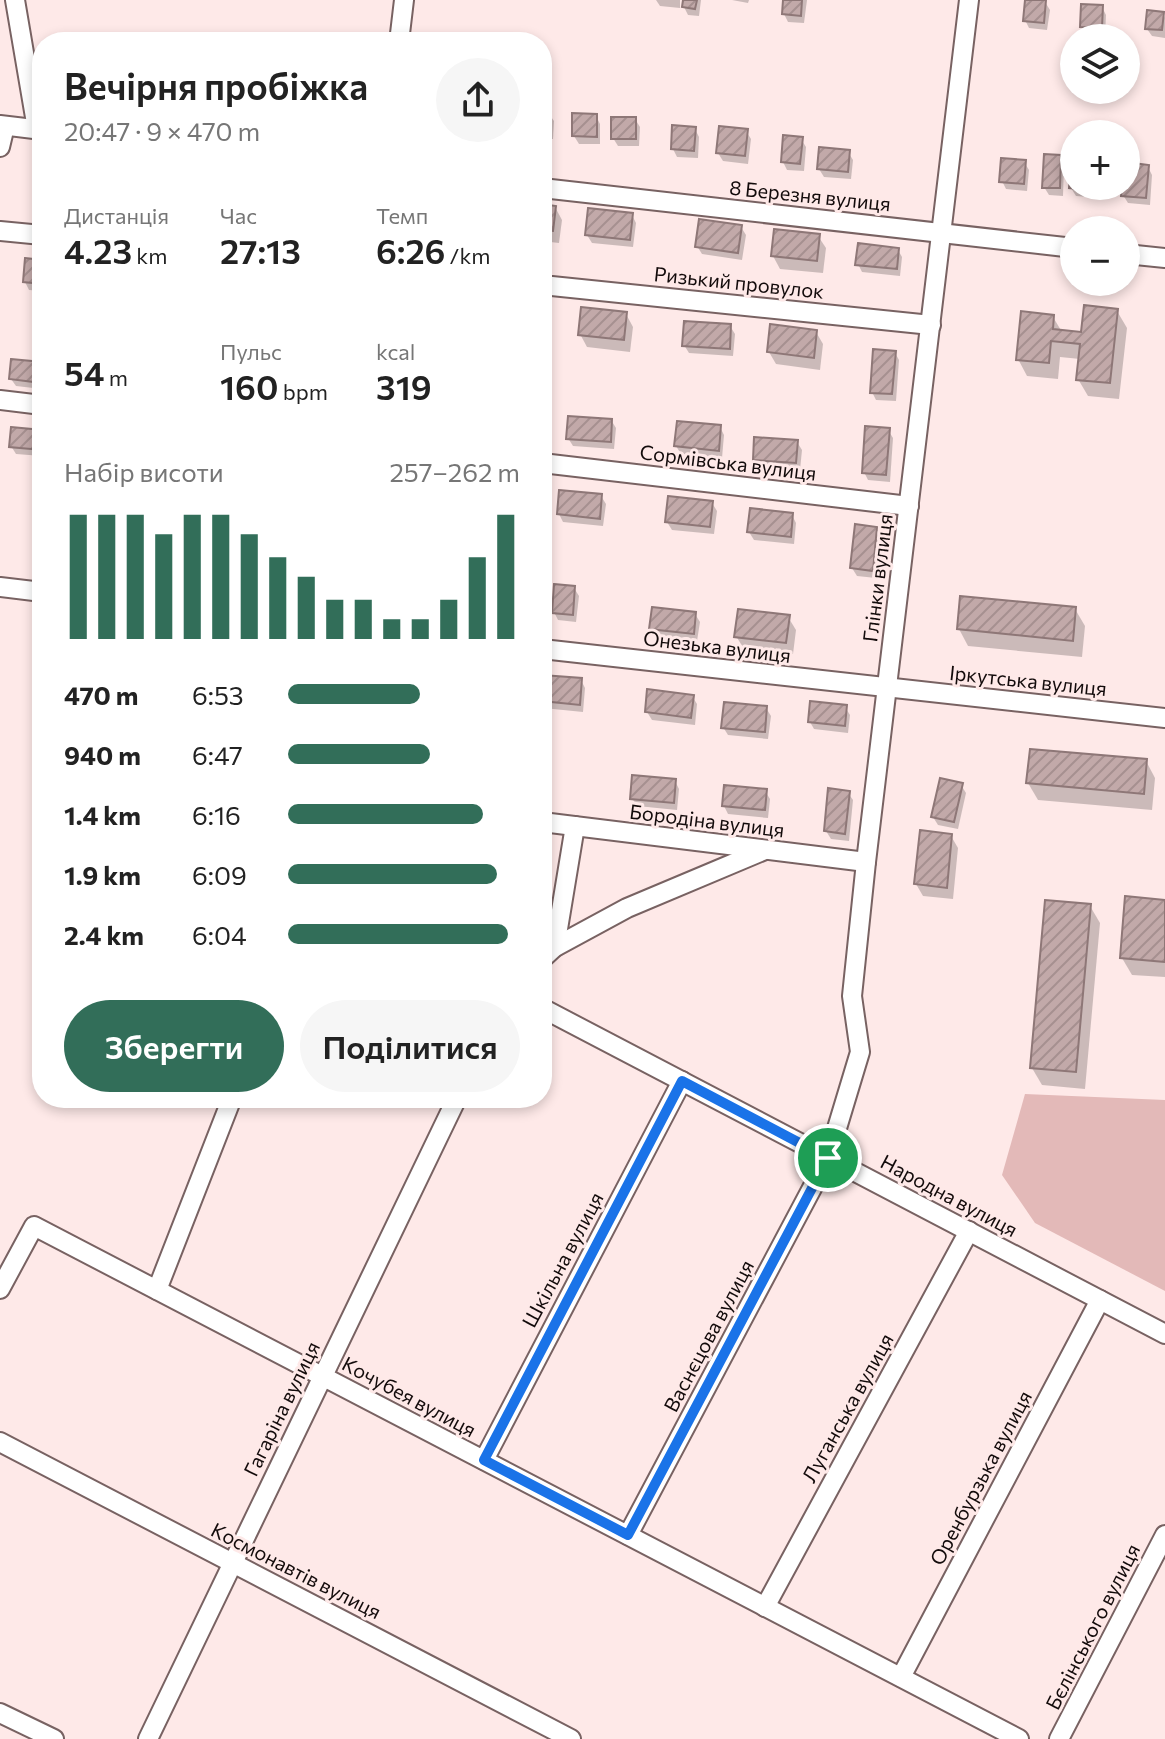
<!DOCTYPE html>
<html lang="uk">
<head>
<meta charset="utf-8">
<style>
	body { margin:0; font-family:Commissioner,sans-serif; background:#f6f6f6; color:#222; height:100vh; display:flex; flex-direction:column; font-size:30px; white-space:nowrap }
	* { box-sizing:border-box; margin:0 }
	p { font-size:26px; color:#767676 }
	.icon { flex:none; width:44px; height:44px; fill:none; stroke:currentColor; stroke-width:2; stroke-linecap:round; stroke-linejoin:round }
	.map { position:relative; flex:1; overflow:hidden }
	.details { position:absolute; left:32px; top:32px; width:520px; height:1076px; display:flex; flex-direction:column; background:#fff; border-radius:32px; box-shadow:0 4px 12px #0003 }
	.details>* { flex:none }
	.buttons { position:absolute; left:1060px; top:24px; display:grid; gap:16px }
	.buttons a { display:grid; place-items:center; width:80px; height:80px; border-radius:50%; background:#fff; box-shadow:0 4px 12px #0003; font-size:40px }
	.pin { position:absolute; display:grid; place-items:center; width:68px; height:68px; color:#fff; margin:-34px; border:4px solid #fff; border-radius:50%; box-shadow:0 2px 8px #0007 }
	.round { display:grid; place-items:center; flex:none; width:84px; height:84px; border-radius:42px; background:#f6f6f6 }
	.summary { display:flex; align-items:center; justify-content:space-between; height:136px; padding:0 32px }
	h1 { font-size:36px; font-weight:600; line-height:60px }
	.figures { display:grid; grid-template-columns:repeat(3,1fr); gap:12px; height:136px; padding:8px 32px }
	.figures div { display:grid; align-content:center }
	.figures b { font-size:34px; font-weight:600 }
	.figures small { font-size:22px; font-weight:400 }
	.figures p { font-size:22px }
	.chart { height:224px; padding:16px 32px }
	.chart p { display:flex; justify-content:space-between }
	.chart svg { width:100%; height:144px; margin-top:8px; stroke:#326e59; stroke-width:6 }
	.action { display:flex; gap:16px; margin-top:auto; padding:16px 32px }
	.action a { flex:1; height:92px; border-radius:48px; background:#326e59; color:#fff; font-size:32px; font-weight:600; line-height:92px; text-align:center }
	.action a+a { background:#f6f6f6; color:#222 }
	ul { padding:0 32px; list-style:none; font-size:26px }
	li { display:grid; grid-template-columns:128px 96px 1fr; align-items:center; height:60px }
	li i { height:20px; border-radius:10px; background:#326e59 }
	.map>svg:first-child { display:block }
	.green { fill:#e3b9b8 }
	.shadow { fill:#0003 }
	.building { fill:url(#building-hatch); stroke:#8e7777; stroke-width:2 }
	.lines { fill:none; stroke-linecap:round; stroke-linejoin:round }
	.street-casing { stroke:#786262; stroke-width:22 }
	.street { stroke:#fff; stroke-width:18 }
	.route-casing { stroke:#fff; stroke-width:16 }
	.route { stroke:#1a73e8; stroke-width:10 }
	.labels { text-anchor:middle; stroke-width:6; stroke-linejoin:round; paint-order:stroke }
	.street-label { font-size:20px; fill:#130b0b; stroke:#fee9e8 }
</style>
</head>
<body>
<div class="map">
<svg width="1165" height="1739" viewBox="0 0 1165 1739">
	<defs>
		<pattern id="building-hatch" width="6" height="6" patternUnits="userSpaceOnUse" patternTransform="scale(2)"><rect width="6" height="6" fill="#c2a9a9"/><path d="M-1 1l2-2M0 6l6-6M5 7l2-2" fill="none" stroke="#a69090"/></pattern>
	</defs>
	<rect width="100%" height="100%" fill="#fee9e8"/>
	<path class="green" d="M1025,1094L1165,1100V1291L1035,1223L1002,1175Z"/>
	<g class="shadow">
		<path d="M656,0H680V8L660,6Z"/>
		<path d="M685,0H701L699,16L688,15L684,7Z"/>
		<path d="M732,0H749L748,3Z"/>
		<path d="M785,0H807L804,23L788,22L784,14Z"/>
		<path d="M1027,0L1045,2L1050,10L1047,30L1029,28L1025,20Z"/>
		<path d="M1102,7L1106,15L1105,36L1087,35L1082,27Z"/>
		<path d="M1163,13L1165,18V38L1152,36L1147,29Z"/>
		<path d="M542,113L549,114L554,121L553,139H542Z"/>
		<path d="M596,116L600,124V144H579L574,136Z"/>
		<path d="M635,119L640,127L639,146H618L613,138Z"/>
		<path d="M695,129L699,137L698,158L677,157L673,149Z"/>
		<path d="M746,131L751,139L748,164L723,161L718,153Z"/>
		<path d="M801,139L806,147L804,171L787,170L783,162Z"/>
		<path d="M848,152L853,160L851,179L824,177L819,169Z"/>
		<path d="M1060,157L1064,165L1063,196L1049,195L1044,187Z"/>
		<path d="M1024,162L1029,170L1027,191L1006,189L1002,181Z"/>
		<path d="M1126,164L1148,167L1152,175L1150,205L1128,203L1123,195L1124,186H1126Z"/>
		<path d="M1074,165V186H1103L1102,198L1076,196L1071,188Z"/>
		<path d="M542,206L555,207L562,220L559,243L542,241Z"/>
		<path d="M632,215L636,223L633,247L592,243L587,235Z"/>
		<path d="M741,227L746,235L742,260L702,254L697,246Z"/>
		<path d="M818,236L826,248L823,273L780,269L773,256Z"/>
		<path d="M898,250L902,257L900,276L862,272L858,264Z"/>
		<path d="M42,262V291L29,290L25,282Z"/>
		<path d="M542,310L545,315L543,335H542Z"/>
		<path d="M1117,311L1127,328L1119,399L1088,396L1078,379L1080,359L1060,357L1058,379L1027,376L1018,359L1053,317L1062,332L1083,334Z"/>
		<path d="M626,314L633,327L630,352L587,347L580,334Z"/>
		<path d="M730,326L735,334L733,356L689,353L684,345Z"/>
		<path d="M816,332L823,344L820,370L776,364L769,352Z"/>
		<path d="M895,353L899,360L896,401L876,400L872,392Z"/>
		<path d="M42,364V389L16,386L11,379Z"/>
		<path d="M611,420L616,428L614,449L573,446L568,438Z"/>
		<path d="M720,427L724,435L722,458L681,454L676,446Z"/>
		<path d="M888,430L893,438L890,482L868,480L864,472Z"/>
		<path d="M42,432V456L16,454L11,446Z"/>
		<path d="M797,442L802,450L800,470L759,467L755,459Z"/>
		<path d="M601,496L606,504L603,526L563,522L559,514Z"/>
		<path d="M712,503L717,511L714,534L672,530L667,522Z"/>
		<path d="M792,515L796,523L794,544L754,540L749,532Z"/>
		<path d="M876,528L881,536L876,578L857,576L852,568Z"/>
		<path d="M574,588L579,596L576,622L558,620L554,612Z"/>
		<path d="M1075,609L1085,626L1082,657L968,646L959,629Z"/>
		<path d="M695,614L700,622L697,641L656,636L651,628Z"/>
		<path d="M788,617L796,630L793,654L744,649L736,636Z"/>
		<path d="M542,677L581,680L585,688L583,712L543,708Z"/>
		<path d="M692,696L697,704L695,725L652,720L647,712Z"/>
		<path d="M845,707L850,715L848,733L814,729L810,722Z"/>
		<path d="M766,708L771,716L768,739L728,735L723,727Z"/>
		<path d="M1146,761L1155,778L1152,810L1038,800L1028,783Z"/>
		<path d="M675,781L679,789L677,810L637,806L632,798Z"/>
		<path d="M961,785L966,793L958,829L938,825L933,817Z"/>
		<path d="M765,791L770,799L768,818L728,814L724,806Z"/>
		<path d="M848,793L853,800L849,841L831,839L826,831Z"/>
		<path d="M951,836L958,848L953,899L923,896L916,884Z"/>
		<path d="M1165,902V977L1132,975L1122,958Z"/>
		<path d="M1090,906L1100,923L1085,1089L1042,1085L1032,1068Z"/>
	</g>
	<g class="building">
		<path d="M683,0H697L695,9L682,7Z"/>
		<path d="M783,0H802L801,16L782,14Z"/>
		<path d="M1025,0H1046L1044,23L1023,21Z"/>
		<path d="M1081,4L1103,5L1102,28L1080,27Z"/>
		<path d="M1147,10L1164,12L1162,30L1145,29Z"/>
		<path d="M542,111L551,112L550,132H542Z"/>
		<path d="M572,113L597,114V137L572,136Z"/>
		<rect x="611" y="117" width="25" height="22"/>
		<path d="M672,125L696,127L694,151L671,149Z"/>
		<path d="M719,126L748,129L745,156L716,153Z"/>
		<path d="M783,135L803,137L800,164L781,162Z"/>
		<path d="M819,147L850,150L848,172L817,169Z"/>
		<path d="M1044,154L1061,155L1060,188H1042Z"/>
		<path d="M1001,158L1026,160L1024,184L999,182Z"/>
		<path d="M1126,162L1149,165L1146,198L1121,196L1122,186H1126Z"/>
		<path d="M1071,163H1074V186H1099L1098,191L1069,188Z"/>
		<path d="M542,204L556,206L553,231L542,230Z"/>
		<path d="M588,208L633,213L630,240L585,235Z"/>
		<path d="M699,219L742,225L738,253L695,247Z"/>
		<path d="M774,229L820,234L817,261L771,256Z"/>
		<path d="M858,243L899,248L897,269L855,265Z"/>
		<path d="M25,258L42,260V284L23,282Z"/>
		<path d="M1084,305L1118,309L1110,383L1076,380L1080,344L1051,341L1049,363L1016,360L1021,311L1054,315L1053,329L1081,332Z"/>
		<path d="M581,307L627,312L624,340L578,335Z"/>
		<path d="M684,321L731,324L730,349L682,346Z"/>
		<path d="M770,324L817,330L814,358L767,352Z"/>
		<path d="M873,349L896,351L892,394L870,393Z"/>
		<path d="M11,359L42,362V383L9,379Z"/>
		<path d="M568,416L612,419L611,442L566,439Z"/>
		<path d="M677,421L721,425L719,451L674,446Z"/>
		<path d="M865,426L890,428L886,475L862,473Z"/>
		<path d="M11,427L42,430V450L9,447Z"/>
		<path d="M754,437L798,440L796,463L753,460Z"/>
		<path d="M559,490L602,494L600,519L557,514Z"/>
		<path d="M668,496L713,501L710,527L665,522Z"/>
		<path d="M750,508L793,513L791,537L747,532Z"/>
		<path d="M855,524L877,527L873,571L850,568Z"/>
		<path d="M554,584L575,586L573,615L552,613Z"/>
		<path d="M960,596L1076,607L1073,641L957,629Z"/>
		<path d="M652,607L696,612L694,634L649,629Z"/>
		<path d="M738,609L790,615L786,643L734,637Z"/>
		<path d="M542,675L582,678L580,705L542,701Z"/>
		<path d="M647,689L694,695L691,718L645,712Z"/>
		<path d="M810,701L847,705L845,726L808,722Z"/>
		<path d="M724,702L767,706L765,732L721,728Z"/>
		<path d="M1030,749L1147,759L1144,794L1026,783Z"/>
		<path d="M632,775L676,779L674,803L630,799Z"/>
		<path d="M940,778L963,783L954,822L931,817Z"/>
		<path d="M724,785L767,789L765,810L722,806Z"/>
		<path d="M828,788L850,791L845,834L824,831Z"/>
		<path d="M920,830L952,834L947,888L914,884Z"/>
		<path d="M1125,896L1165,900V962L1120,958Z"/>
		<path d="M1045,900L1091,904L1076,1072L1030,1068Z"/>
	</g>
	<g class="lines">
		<defs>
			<g id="street">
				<path d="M15,0L37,129"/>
				<path d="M399,42L404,0"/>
				<path d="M0,125L42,130"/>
				<path d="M0,147L5,126"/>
				<path d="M542,188L1074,248"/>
				<path d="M0,231L42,235"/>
				<path d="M1126,254L1165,258"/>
				<path d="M542,285L931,325"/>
				<path d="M0,400L42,405"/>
				<path d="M542,463L909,506"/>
				<path d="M0,587L42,592"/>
				<path d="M542,649L1165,718"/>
				<path d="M542,822L866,862"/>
				<path d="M555,947L575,826"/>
				<path d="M542,959L555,947L627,908L765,850"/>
				<path d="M542,1008L1165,1334"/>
				<path d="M0,1289L34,1226L1019,1739"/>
				<path d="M157,1290L232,1098"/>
				<path d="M0,1442L571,1739"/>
				<path d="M484,1460L682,1081"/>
				<path d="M628,1535L828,1158L860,1052L852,996L866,862L969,0"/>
				<path d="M765,1607L969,1231"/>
				<path d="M901,1677L1100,1300"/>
				<path d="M0,1713L54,1739"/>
				<path d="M148,1739L457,1098"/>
				<path d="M1059,1739L1165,1535"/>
			</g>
		</defs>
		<use href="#street" class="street-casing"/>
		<use href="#street" class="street"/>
	</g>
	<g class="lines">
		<defs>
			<path id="route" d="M682,1081L828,1158L628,1535L484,1460Z"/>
		</defs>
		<use href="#route" class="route-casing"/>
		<use href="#route" class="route"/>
	</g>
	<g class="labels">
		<g class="street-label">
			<text transform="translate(810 196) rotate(6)" y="7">8 Березня вулиця</text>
			<text transform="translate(739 283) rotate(6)" y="7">Ризький провулок</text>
			<text transform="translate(728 463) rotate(7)" y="7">Сормівська вулиця</text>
			<text transform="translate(878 578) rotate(-83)" y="7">Глінки вулиця</text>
			<text transform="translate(717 647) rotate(7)" y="7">Онезька вулиця</text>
			<text transform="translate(1028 681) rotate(6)" y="7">Іркутська вулиця</text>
			<text transform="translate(707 821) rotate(7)" y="7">Бородіна вулиця</text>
			<text transform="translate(949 1196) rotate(28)" y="7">Народна вулиця</text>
			<text transform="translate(563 1260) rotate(-62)" y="7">Шкільна вулиця</text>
			<text transform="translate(709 1336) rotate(-62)" y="7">Васнєцова вулиця</text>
			<text transform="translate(409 1397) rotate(28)" y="7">Кочубея вулиця</text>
			<text transform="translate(848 1408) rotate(-61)" y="7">Луганська вулиця</text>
			<text transform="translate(282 1409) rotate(-64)" y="7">Гагаріна вулиця</text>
			<text transform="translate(981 1478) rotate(-62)" y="7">Оренбурзька вулиця</text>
			<text transform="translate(296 1571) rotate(27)" y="7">Космонавтів вулиця</text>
			<text transform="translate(1093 1627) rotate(-63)" y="7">Бєлінського вулиця</text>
		</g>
	</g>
</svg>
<div class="buttons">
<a><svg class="icon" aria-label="layers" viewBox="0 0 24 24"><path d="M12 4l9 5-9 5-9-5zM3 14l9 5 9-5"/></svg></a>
<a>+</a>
<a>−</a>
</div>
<div class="pin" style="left:828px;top:1158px;background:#1e9e55"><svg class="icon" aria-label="arrive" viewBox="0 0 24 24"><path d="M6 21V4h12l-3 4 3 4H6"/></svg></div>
<section class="details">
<div class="summary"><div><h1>Вечірня пробіжка</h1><p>20:47 · 9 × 470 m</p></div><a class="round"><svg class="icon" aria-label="share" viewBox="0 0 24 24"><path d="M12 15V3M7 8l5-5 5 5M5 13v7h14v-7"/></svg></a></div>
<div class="figures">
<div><p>Дистанція</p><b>4.23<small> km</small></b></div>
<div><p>Час</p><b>27:13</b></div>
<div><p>Темп</p><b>6:26<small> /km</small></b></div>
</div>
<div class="figures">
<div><b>54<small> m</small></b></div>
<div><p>Пульс</p><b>160<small> bpm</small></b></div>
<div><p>kcal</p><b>319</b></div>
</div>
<div class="chart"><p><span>Набір висоти</span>257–262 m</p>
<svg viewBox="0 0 160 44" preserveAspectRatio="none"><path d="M5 44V6M15 44V6M25 44V6M35 44V12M45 44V6M55 44V6M65 44V12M75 44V19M85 44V25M95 44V32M105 44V32M115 44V38M125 44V38M135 44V32M145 44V19M155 44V6"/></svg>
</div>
<ul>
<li><b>470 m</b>6:53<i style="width:57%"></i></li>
<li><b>940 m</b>6:47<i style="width:61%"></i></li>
<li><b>1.4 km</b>6:16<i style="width:84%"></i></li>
<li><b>1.9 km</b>6:09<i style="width:90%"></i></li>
<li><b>2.4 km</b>6:04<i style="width:95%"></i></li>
</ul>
<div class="action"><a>Зберегти</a><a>Поділитися</a></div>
</section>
</div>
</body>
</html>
